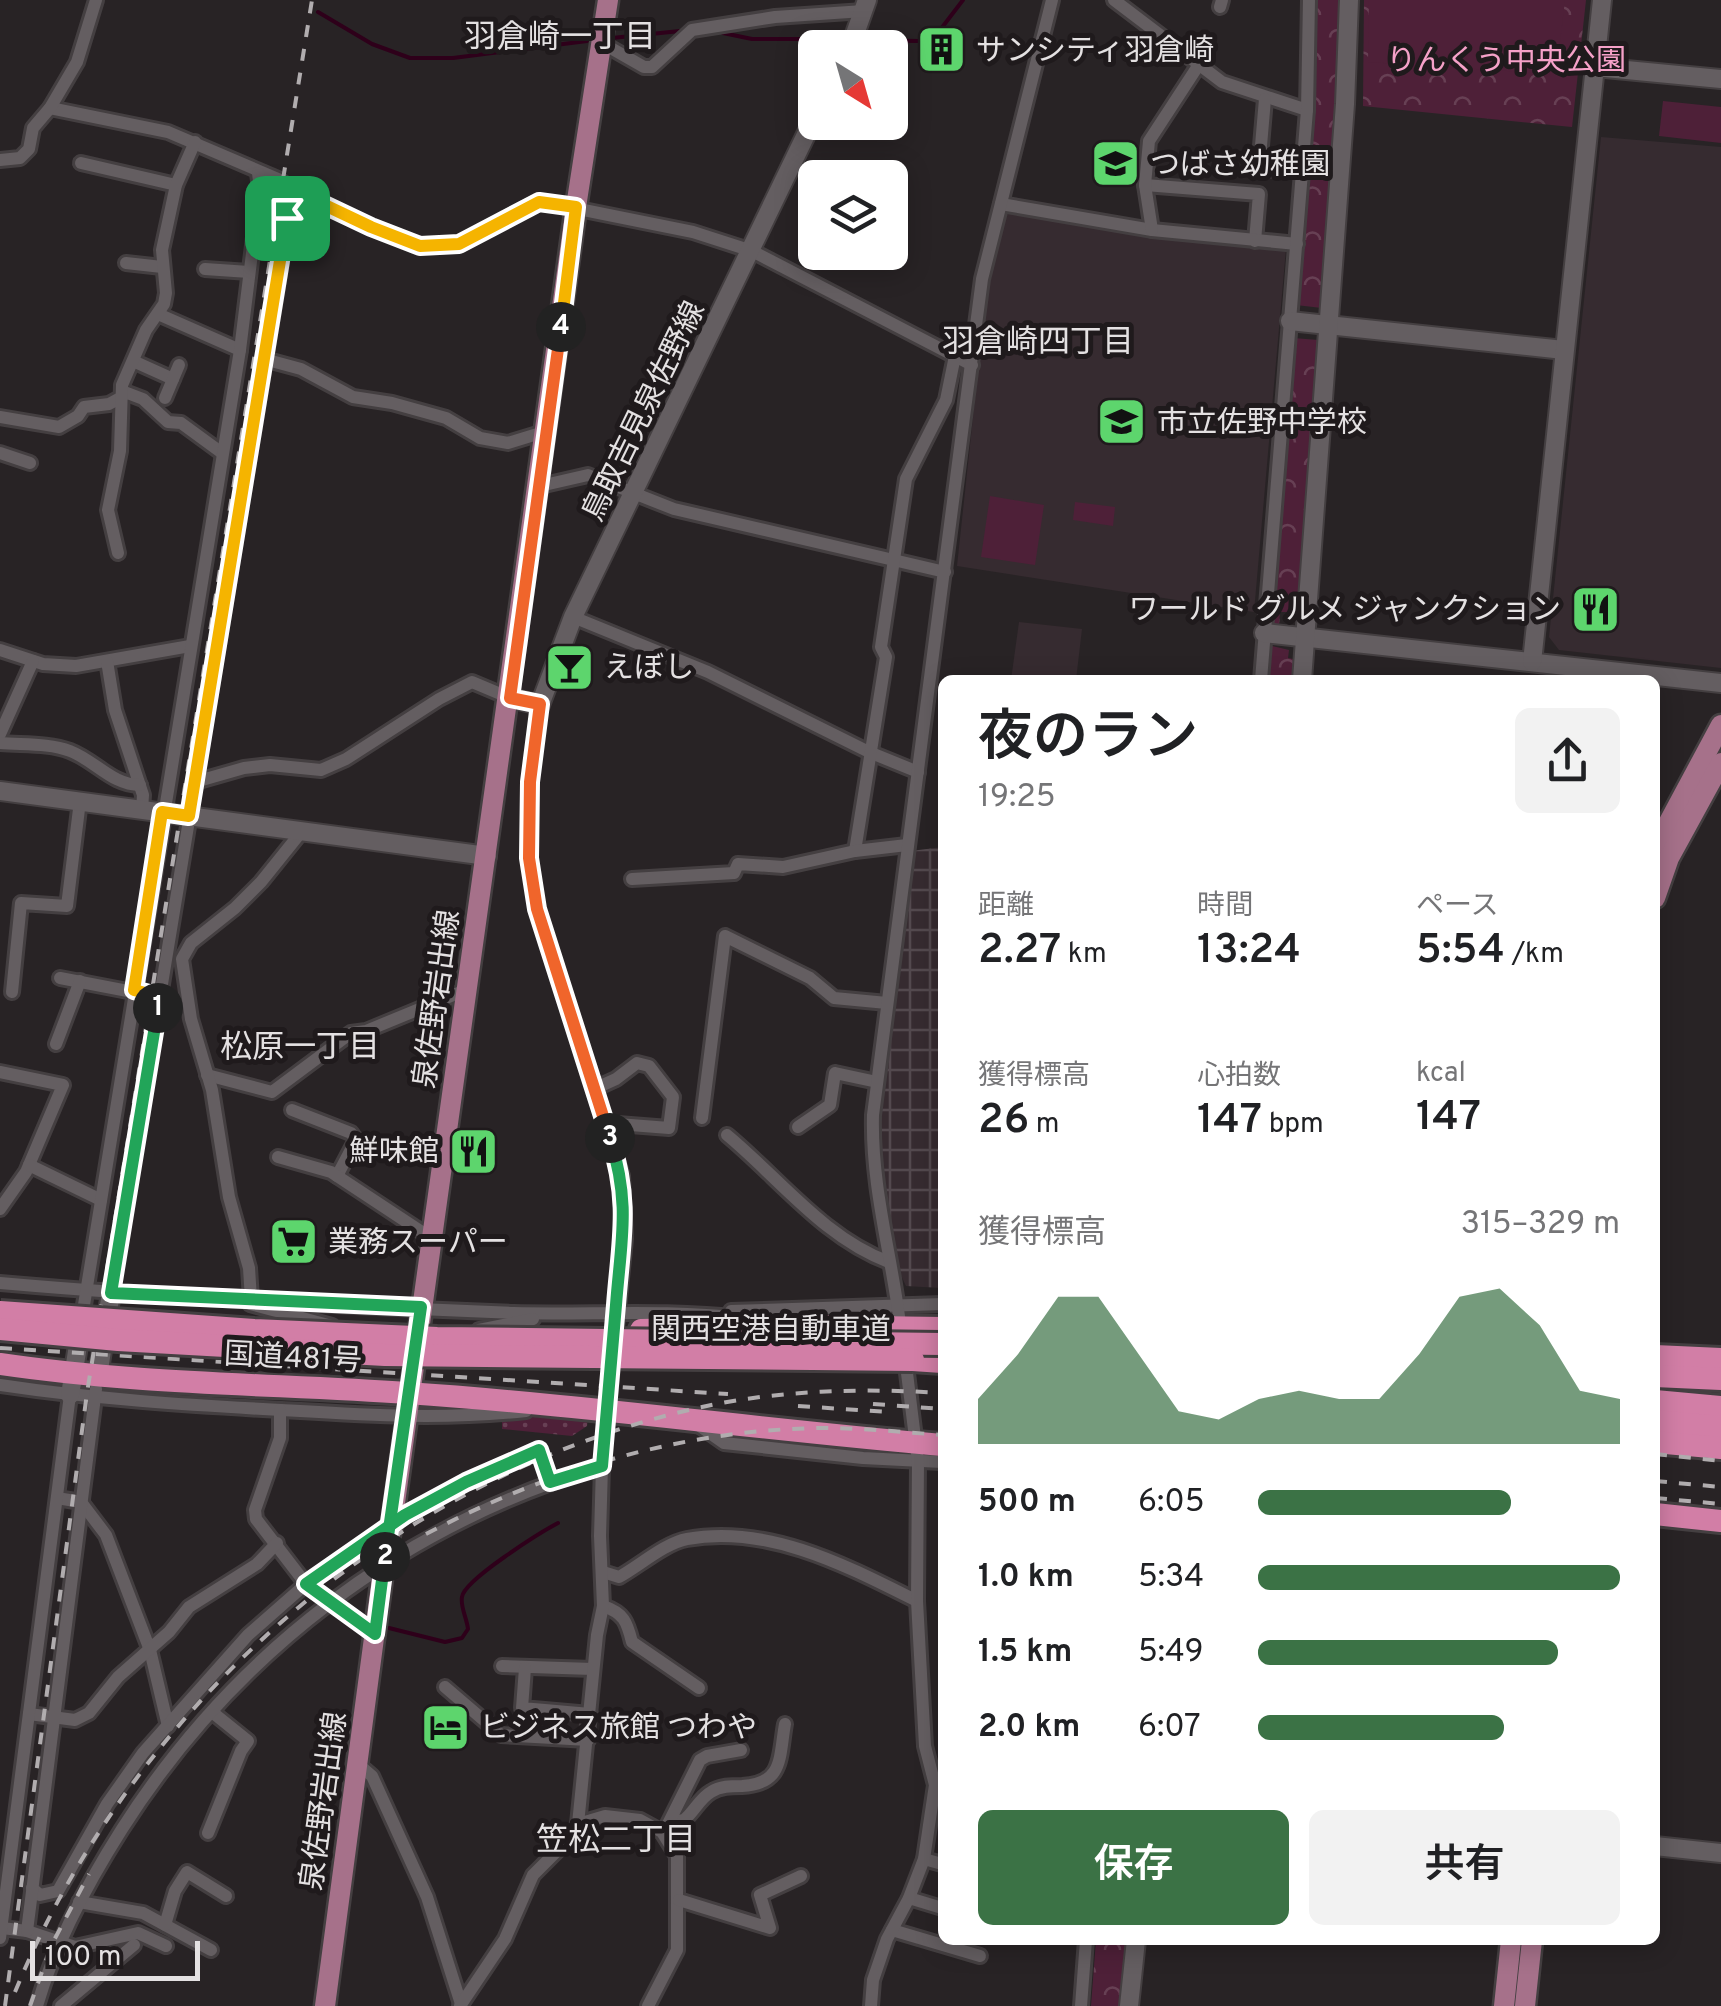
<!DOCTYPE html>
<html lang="ja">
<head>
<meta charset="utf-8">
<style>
	body { margin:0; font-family:Overpass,"Noto Sans JP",sans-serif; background:#f2f2f2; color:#202124; height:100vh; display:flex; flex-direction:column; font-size:38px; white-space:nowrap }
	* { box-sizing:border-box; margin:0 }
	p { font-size:32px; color:#757577 }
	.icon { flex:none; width:55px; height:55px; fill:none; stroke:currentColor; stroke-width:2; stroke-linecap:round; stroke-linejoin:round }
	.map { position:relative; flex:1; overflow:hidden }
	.side { position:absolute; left:938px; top:675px; width:722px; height:1270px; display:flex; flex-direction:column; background:#fff; border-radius:15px; box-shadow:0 5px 25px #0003 }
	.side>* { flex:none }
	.needle { width:65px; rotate:143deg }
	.buttons { position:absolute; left:798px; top:30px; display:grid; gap:20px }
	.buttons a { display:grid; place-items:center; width:110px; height:110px; border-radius:15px; background:#fff; box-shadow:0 5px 25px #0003; font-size:50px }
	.scale { position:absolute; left:30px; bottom:25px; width:170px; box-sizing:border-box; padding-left:10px; border:5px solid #e4e1e2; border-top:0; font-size:28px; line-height:35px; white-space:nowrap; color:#e4e1e2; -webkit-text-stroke:8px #1f1a1c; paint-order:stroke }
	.pin { position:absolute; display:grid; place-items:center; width:85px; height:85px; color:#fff; margin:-42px; border-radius:20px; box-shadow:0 5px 15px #0006 }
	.km { position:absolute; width:50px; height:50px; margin:-25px; border-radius:50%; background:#222; color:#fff; font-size:28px; line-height:50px; text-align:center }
	.round { display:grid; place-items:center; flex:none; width:105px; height:105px; border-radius:15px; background:#f2f2f2 }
	.summary { display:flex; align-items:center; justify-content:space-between; height:170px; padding:0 40px }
	h1 { font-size:55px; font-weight:600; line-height:75px }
	.metrics { display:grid; grid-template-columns:repeat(3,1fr); gap:15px; height:170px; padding:10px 40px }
	.metrics div { display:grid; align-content:center }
	.metrics b { font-size:42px; font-weight:600 }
	.metrics small { font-size:28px; font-weight:400 }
	.metrics p { font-size:28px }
	.chart { height:280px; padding:20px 40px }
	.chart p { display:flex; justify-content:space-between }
	.chart svg { width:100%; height:180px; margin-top:10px; fill:#3b7245; opacity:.7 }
	.button { display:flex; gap:20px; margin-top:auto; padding:20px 40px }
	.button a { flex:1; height:115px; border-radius:15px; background:#3b7245; color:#fff; font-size:40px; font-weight:600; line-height:115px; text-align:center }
	.button a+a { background:#f2f2f2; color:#202124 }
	ul { padding:0 40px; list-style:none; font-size:32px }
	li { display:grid; grid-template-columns:160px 120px 1fr; align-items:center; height:75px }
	li i { height:25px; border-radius:12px; background:#3b7245 }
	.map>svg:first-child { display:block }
	.built { fill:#362b30 }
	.industrial { fill:url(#industrial-grid) }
	.grass { fill:url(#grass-dots) }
	.forest { fill:url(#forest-crowns) }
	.pitch { fill:#4e2038 }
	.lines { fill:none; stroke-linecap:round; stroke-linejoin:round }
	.stream { stroke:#2e001a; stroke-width:4 }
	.street-casing { stroke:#443f41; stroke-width:18 }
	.secondary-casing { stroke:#443f41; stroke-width:22 }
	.primary-casing { stroke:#443f41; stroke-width:25 }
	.highway-casing { stroke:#443f41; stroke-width:28 }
	.street { stroke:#645e61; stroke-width:12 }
	.secondary { stroke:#645e61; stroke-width:18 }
	.primary { stroke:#a6718a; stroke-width:20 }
	.highway { stroke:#d27ea6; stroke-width:22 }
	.rail { stroke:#b1adaf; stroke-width:4; stroke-dasharray:12 12; stroke-linecap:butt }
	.highway-bridge-casing { stroke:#443f41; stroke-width:28; stroke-linecap:butt }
	.highway-bridge { stroke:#d27ea6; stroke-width:22 }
	.split-1-casing { stroke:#fff; stroke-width:20 }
	.split-2-casing { stroke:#fff; stroke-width:20 }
	.split-3-casing { stroke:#fff; stroke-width:20 }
	.split-4-casing { stroke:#fff; stroke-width:20 }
	.split-5-casing { stroke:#fff; stroke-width:20 }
	.split-1 { stroke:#f5b400; stroke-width:12 }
	.split-2 { stroke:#22a559; stroke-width:12 }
	.split-3 { stroke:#22a559; stroke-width:12 }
	.split-4 { stroke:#f0652b; stroke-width:12 }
	.split-5 { stroke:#f5b400; stroke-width:12 }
	.labels { text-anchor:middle; stroke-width:10; stroke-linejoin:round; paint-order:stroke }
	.poi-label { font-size:30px; fill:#e4e1e2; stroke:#1f1a1c; text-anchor:start }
	.park-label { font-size:30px; fill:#f5a1c8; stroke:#1f1a1c }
	.street-label { font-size:30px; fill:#e4e1e2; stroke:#1f1a1c }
	.neighbourhood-label { font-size:32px; fill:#e4e1e2; stroke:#1f1a1c }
</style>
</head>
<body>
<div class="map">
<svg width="1721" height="2006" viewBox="0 0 1721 2006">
	<defs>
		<pattern id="industrial-grid" width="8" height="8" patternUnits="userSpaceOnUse" patternTransform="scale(2.5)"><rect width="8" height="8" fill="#362b30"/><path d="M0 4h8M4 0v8" fill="none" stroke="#53494e"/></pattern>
		<pattern id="grass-dots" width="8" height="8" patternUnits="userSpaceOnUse" patternTransform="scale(2.5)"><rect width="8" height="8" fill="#4e2038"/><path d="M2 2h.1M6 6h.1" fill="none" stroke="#674054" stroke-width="1.8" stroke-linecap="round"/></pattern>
		<pattern id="forest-crowns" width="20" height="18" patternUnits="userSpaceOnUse" patternTransform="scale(2.5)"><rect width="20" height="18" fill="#4e2038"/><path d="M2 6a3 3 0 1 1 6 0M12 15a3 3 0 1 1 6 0" fill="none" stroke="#674054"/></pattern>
	</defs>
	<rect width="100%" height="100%" fill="#282325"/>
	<g class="built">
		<path d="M1601,137L1721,147V668L1559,650L1549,637Z"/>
		<path d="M1012,210L1150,237L1286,249L1254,612L957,566L988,278L1005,216Z"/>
		<path d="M1019,622L1082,629L1076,680H1011Z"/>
	</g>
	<path class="industrial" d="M942,847V1288L906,1286L900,1273L885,1216L877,1124L911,851Z"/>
	<path class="grass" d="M526,1417L588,1418L587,1426L572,1436L502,1429V1419Z"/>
	<g class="forest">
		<path d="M1317,0H1343L1322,308L1296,305L1317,55Z"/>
		<path d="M1364,0H1586L1572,127L1363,106Z"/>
		<path d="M1293,338L1318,340L1298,612H1280L1279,627H1276L1272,622Z"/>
		<path d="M1272,646L1289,650L1288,658L1293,659V680H1266L1268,650Z"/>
		<path d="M1096,1940H1130L1120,2006H1091Z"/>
	</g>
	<g class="pitch">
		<path d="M1369,0H1565L1558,59L1539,73L1368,62Z"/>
		<path d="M1663,101L1721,107V143L1659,136Z"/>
		<path d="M990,496L1044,505L1035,565L981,557Z"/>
		<path d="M1075,502L1115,507L1113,526L1073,520Z"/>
	</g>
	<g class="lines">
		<g class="stream">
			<path d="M318,12L372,44L410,58H453L587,41"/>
			<path d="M723,33L752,39H847"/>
			<path d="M612,38L680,31"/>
			<path d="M860,40L919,41L937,34L963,0"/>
			<path d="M389,1628L445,1642L462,1638L468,1629C467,1619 460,1606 462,1597C464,1580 541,1532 558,1523"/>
		</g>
		<defs>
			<g id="street">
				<path d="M1114,0L1222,82L1307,110"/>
				<path d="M1220,7L1222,0"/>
				<path d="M602,43L644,67H652L692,30L775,17L864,11"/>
				<path d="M1265,99L1259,169L1302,171"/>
				<path d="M50,108L168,132L278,179L293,190L371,227L421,246L459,244L539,201L693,232L752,251L972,365"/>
				<path d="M0,160L20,158L29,149L33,128L50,108L77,62L96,0"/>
				<path d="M81,163L176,185"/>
				<path d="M1145,185L1259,194L1255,241"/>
				<path d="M1001,204L1152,230L1297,244"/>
				<path d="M1152,230L1145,185L1149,141L1198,66"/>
				<path d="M126,263L162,267"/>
				<path d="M205,269L249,272"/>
				<path d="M158,314L240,350"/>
				<path d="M264,359L301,369L353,397L392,403L446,418L480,438L508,443L547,431"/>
				<path d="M133,361L173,379"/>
				<path d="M122,391L143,399L168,422L181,423L222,453"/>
				<path d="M165,398L179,365"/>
				<path d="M0,417L59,427L78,416L84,407L109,404L122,397"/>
				<path d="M0,453L30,463"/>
				<path d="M540,486L588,475L674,509L945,572"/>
				<path d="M118,553L108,510L120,451L122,385L146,330L164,304L166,293L162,250L176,185L195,142"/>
				<path d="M573,617L708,672L869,752L918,772"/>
				<path d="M0,650L43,664L76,666L190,646"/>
				<path d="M107,661L115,710L143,795L142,810"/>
				<path d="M1261,680L1307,110L1309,0"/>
				<path d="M0,734L33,661"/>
				<path d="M0,743C23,745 49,743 70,751C96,761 112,785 140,785"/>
				<path d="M195,782L244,768L270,765L321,770L346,759L439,699L472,682L510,698"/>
				<path d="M855,851L886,657L881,647L906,479L946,400L955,356"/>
				<path d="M632,879L734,873L738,864L783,867L855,851L907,845"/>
				<path d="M60,978L159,997"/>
				<path d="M12,992L21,903L67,906L80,801"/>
				<path d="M56,1044L80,981"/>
				<path d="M0,1072L63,1085L26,1172L0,1209"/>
				<path d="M207,1075L272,1092L351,1033L366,1031L468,989"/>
				<path d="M594,1089L616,1079L637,1063L649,1066L673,1097L669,1128L605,1123"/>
				<path d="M292,1110L351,1133L356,1140L337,1176"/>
				<path d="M702,1118L725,936L810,978L834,998L887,1003"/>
				<path d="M798,1127L830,1105L835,1073L877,1082"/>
				<path d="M727,1135C779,1178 824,1238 889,1262"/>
				<path d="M278,1157L331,1172L431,1238"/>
				<path d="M29,1165L101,1200"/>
				<path d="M0,1283C171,1298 343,1306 514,1313C590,1315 666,1309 741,1318"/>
				<path d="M111,1293L293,190"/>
				<path d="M251,1299L249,1268L229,1197L212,1090L191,1019L182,959L191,943L235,908L261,882L302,831"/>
				<path d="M250,1304L332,1326"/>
				<path d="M83,1311L240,350L260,189L258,173"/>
				<path d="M731,1311L942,1304"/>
				<path d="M479,1330L533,1319"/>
				<path d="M901,1332C893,1259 871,1190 873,1115L982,279L1052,0"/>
				<path d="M0,1385C93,1399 187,1405 281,1410C366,1415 441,1420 526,1411"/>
				<path d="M280,1410V1438L255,1510L256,1519L306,1584L375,1633"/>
				<path d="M697,1424L724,1443L863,1458L942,1462"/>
				<path d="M57,1498L81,1502L106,1535L150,1650L168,1726"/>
				<path d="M603,1572L619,1577C639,1566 665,1543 687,1539C768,1524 847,1566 917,1601"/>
				<path d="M603,1606C624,1613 627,1622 632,1642L699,1688"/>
				<path d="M502,1666L593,1669"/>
				<path d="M525,1668L522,1708L590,1714"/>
				<path d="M445,1687L501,1735L588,1740"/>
				<path d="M29,1714L75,1720L89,1713L118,1677L169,1632L189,1607L257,1564L277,1543"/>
				<path d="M358,1764L372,1776L427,1897L461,2004"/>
				<path d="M670,1822L684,1820C694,1812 700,1798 711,1792C720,1786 731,1786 742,1786C784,1784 779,1757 785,1724"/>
				<path d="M578,1824L605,1816L640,1820L662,1832L677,1856V1950L648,2006"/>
				<path d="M667,1826L700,1760L707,1756L741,1750"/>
				<path d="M208,1833L241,1751L248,1741L212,1712"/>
				<path d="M924,1859L942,1864"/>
				<path d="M32,1888L40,1895L58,1891L107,1804L143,1753L248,1635L306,1584L405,1515L466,1482L539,1449L550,1482"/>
				<path d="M909,1898L942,1908"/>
				<path d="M679,1900L770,1928L760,1895L801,1876"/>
				<path d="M79,1902L143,1913L211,1950"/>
				<path d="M165,1925L175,1891L187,1872L226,1896"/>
				<path d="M2,1928L27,1931L75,1947L138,1933L166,1946"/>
				<path d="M892,1930L980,1956"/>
				<path d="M27,1931L96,1389"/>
				<path d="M0,1938L70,1395"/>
				<path d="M37,2006C55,1943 87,1884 122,1829C234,1653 402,1525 602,1466"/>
				<path d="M61,2006L134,1945"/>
				<path d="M460,2006L505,1939L533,1875L570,1838L578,1824L597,1635L603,1606L600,1536L602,1466L625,1239L622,1176L537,909L529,858L530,782L540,705"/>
				<path d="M871,2006L873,1980L887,1939L909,1898L924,1859L935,1785L925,1746L917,1601L918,1462L905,1357"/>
				<path d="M1081,2006L1086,1940"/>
			</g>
			<g id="secondary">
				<path d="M850,48L867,0"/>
				<path d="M1595,67L1721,79"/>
				<path d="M1290,321L1564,350"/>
				<path d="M1264,633L1721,683"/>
				<path d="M1532,662L1602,0"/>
				<path d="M1302,680L1345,104L1349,0"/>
				<path d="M510,698L540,705L573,617L815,116"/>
				<path d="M0,791L487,856"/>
				<path d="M98,1376L111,1293"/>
				<path d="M70,1395L81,1327"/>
				<path d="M1655,1846L1721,1853"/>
				<path d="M1129,2006L1136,1940"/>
			</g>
			<g id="primary">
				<path d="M1655,848L1721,725"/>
				<path d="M1655,898L1669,858L1721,763"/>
				<path d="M325,2006L384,1563L392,1524L576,207L608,0"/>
				<path d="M1504,2006L1511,1940"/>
				<path d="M1525,2006L1532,1940"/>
			</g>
			<g id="highway">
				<path d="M641,1330L800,1326L942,1328"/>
				<path d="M1655,1356L1721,1359"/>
				<path d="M913,1360L942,1362"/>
				<path d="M0,1364C135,1384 271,1384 407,1393C586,1405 764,1430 942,1445"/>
				<path d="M1655,1376L1721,1379"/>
				<path d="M1655,1401L1721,1407"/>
				<path d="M1655,1421L1721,1427"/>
				<path d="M1655,1442L1721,1448"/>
				<path d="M1655,1514L1721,1521"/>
			</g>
		</defs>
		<use href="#street" class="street-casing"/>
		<use href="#secondary" class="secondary-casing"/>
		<use href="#primary" class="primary-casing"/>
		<use href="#highway" class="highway-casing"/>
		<use href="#street" class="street"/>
		<use href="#secondary" class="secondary"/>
		<use href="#primary" class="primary"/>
		<use href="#highway" class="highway"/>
		<g class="rail">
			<path d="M0,1348L728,1394"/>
			<path d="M873,1404L942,1409"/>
			<path d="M798,1406L888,1412"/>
			<path d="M1655,1454L1721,1461"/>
			<path d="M1655,1481L1721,1487"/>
			<path d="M1655,1498L1721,1504"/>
			<path d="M426,1534C548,1470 682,1430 820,1428C861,1428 902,1432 942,1435"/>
			<path d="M15,1992C133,1704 395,1474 702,1407C779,1390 864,1388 942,1393"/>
			<path d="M5,2006L87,1393L312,0"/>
			<path d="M30,2006L51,1946L89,1874"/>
		</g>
		<defs>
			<g id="highway-bridge">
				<path d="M0,1312L254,1330L437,1338L942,1344"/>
				<path d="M0,1329L118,1340L385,1355L913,1360"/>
			</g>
		</defs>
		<use href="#highway-bridge" class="highway-bridge-casing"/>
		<use href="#highway-bridge" class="highway-bridge"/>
	</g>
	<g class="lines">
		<defs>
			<path id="split-1" d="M158,1008L160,997L134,990L162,812L189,816L287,218"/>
			<path id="split-2" d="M158,1008L111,1293L421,1307L385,1557"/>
			<path id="split-3" d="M385,1557L375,1634L306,1584L405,1515L466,1482L539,1450L550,1482L602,1466C607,1413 611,1359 616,1305C621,1239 631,1205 610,1138"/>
			<path id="split-4" d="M561,327L510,698L540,704L530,782L529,858L537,909L610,1138"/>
			<path id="split-5" d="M287,218L293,190L371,227L420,246L459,244L539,202L576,207L561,327"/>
		</defs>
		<use href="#split-1" class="split-1-casing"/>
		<use href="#split-2" class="split-2-casing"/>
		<use href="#split-3" class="split-3-casing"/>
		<use href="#split-4" class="split-4-casing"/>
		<use href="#split-5" class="split-5-casing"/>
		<use href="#split-1" class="split-1"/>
		<use href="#split-2" class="split-2"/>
		<use href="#split-3" class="split-3"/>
		<use href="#split-4" class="split-4"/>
		<use href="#split-5" class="split-5"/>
	</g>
	<defs>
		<symbol id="building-square" viewBox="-11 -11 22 22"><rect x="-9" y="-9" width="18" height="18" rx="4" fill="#5dd56d" stroke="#1f1a1c"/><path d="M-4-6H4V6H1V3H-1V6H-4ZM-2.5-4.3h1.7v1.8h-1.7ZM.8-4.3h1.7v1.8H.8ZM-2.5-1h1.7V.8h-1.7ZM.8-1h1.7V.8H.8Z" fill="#111"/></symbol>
		<symbol id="school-square" viewBox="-11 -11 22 22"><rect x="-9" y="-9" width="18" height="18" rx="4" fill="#5dd56d" stroke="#1f1a1c"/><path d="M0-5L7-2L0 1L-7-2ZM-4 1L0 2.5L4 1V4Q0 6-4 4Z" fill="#111"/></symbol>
		<symbol id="restaurant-square" viewBox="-11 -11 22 22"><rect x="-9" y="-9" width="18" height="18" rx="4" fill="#5dd56d" stroke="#1f1a1c"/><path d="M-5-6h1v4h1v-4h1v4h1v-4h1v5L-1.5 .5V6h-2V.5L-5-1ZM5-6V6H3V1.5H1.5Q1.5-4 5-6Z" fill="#111"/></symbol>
		<symbol id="bar-square" viewBox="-11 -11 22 22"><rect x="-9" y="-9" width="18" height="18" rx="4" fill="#5dd56d" stroke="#1f1a1c"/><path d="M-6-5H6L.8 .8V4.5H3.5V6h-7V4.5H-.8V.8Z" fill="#111"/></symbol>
		<symbol id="supermarket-square" viewBox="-11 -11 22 22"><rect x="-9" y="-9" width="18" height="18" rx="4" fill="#5dd56d" stroke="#1f1a1c"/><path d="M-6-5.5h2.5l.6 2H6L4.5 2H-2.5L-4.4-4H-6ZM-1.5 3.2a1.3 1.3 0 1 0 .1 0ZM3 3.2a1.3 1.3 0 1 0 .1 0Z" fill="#111"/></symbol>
		<symbol id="hotel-square" viewBox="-11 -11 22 22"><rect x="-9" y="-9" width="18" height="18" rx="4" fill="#5dd56d" stroke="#1f1a1c"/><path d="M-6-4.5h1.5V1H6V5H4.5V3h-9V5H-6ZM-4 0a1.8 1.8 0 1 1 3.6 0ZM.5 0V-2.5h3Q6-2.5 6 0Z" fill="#111"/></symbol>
	</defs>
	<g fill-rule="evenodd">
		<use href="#building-square" x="914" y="22" width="55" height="55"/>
		<use href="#school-square" x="1088" y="136" width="55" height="55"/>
		<use href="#school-square" x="1094" y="394" width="55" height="55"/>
		<use href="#restaurant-square" x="1568" y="582" width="55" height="55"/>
		<use href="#bar-square" x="542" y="640" width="55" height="55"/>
		<use href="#restaurant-square" x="446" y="1124" width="55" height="55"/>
		<use href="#supermarket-square" x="266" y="1214" width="55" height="55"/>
		<use href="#hotel-square" x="418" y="1700" width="55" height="55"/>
	</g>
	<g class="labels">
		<g class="poi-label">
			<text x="976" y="60">サンシティ羽倉崎</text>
			<text x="1150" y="174">つばさ幼稚園</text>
			<text x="1157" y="432">市立佐野中学校</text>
			<text x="1561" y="619" text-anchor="end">ワールド グルメ ジャンクション</text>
			<text x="604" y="677">えぼし</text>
			<text x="439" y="1161" text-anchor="end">鮮味館</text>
			<text x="328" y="1252">業務スーパー</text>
			<text x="480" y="1737">ビジネス旅館 つわや</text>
		</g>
		<g class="park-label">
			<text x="1506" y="70">りんくう中央公園</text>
		</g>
		<g class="street-label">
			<text transform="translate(643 411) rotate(-64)" y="10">鳥取吉見泉佐野線</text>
			<text transform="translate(436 999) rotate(-82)" y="10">泉佐野岩出線</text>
			<text x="771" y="1339">関西空港自動車道</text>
			<text transform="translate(293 1357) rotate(3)" y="10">国道481号</text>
			<text transform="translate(323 1801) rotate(-82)" y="10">泉佐野岩出線</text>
		</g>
		<g class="neighbourhood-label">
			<text x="560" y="47">羽倉崎一丁目</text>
			<text x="1038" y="352">羽倉崎四丁目</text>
			<text x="300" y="1057">松原一丁目</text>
			<text x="616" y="1850">笠松二丁目</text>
		</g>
	</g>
</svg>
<div class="buttons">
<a><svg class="needle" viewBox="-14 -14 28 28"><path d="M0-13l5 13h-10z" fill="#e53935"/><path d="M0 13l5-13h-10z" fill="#757577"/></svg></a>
<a><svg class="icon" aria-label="layers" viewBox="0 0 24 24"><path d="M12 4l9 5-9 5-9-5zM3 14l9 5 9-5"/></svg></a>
</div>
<div class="scale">100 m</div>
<div class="pin" style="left:287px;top:218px;background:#1e9e55"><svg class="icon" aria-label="arrive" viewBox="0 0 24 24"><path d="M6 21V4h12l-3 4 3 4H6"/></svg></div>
<b class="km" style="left:158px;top:1008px">1</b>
<b class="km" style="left:385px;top:1557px">2</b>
<b class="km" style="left:610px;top:1138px">3</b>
<b class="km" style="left:561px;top:327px">4</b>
<section class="side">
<div class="summary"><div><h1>夜のラン</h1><p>19:25</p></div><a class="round"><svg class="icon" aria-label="share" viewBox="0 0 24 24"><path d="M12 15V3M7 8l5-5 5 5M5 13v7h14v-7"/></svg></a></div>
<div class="metrics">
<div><p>距離</p><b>2.27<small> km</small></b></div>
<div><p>時間</p><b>13:24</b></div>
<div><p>ペース</p><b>5:54<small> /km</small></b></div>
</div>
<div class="metrics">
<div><p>獲得標高</p><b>26<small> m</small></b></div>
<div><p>心拍数</p><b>147<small> bpm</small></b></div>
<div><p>kcal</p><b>147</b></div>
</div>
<div class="chart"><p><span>獲得標高</span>315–329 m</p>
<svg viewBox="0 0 160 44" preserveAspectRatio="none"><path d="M0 44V33L10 22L20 8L30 8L40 22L50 36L60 38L70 33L80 31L90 33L100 33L110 22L120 8L130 6L140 15L150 31L160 33V44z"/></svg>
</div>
<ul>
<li><b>500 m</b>6:05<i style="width:70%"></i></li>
<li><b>1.0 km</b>5:34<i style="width:100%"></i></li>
<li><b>1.5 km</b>5:49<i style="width:83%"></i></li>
<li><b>2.0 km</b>6:07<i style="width:68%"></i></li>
</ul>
<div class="button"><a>保存</a><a>共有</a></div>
</section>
</div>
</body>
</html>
